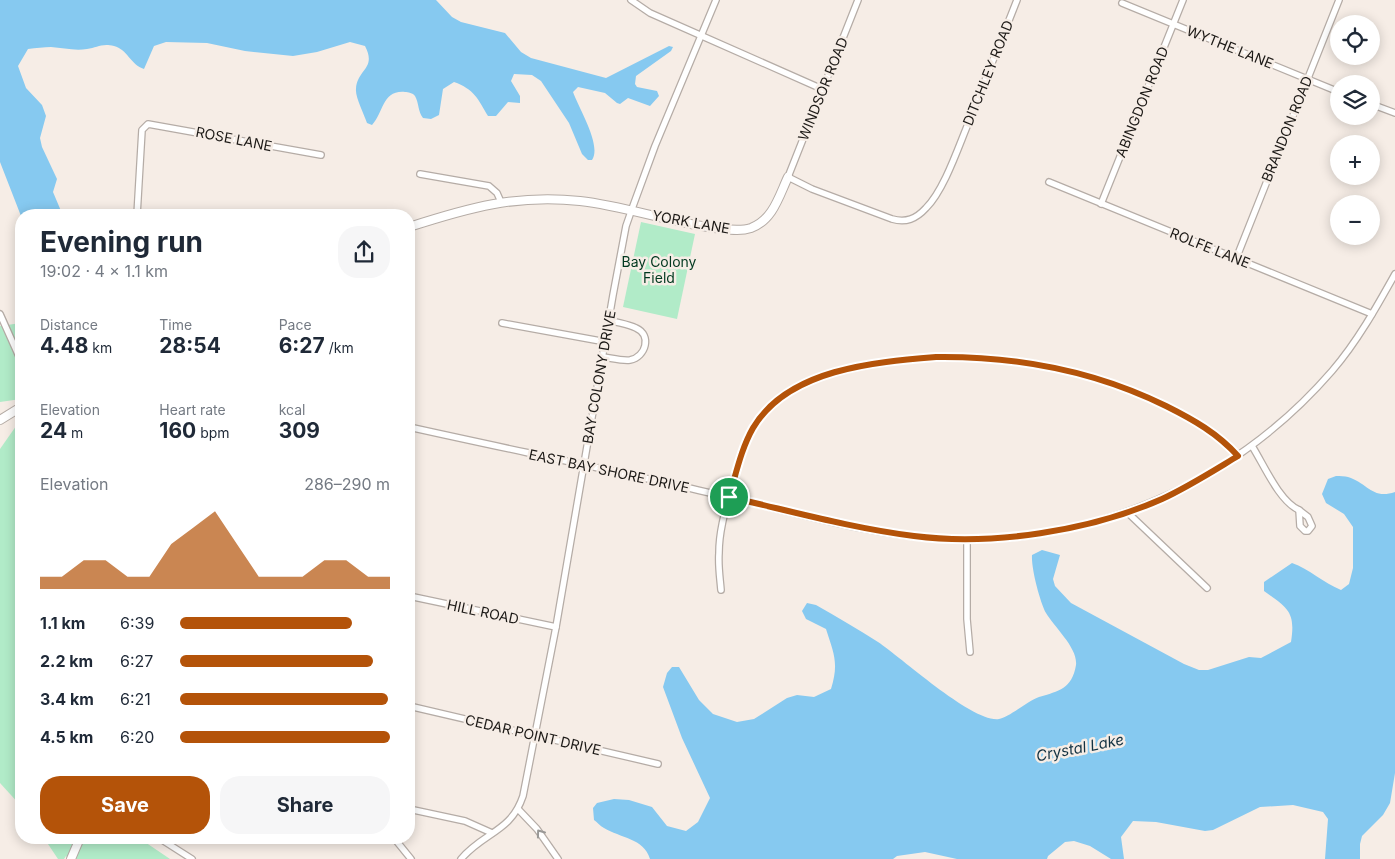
<!DOCTYPE html>
<html lang="en">
<head>
<meta charset="utf-8">
<style>
	body { margin:0; font-family:Inter,sans-serif; background:#f6f6f7; color:#1f2937; height:100vh; display:flex; flex-direction:column; font-size:19px; white-space:nowrap }
	* { box-sizing:border-box; margin:0 }
	p { font-size:16px; color:#747a83 }
	.icon { flex:none; width:28px; height:28px; fill:none; stroke:currentColor; stroke-width:2; stroke-linecap:round; stroke-linejoin:round }
	.map { position:relative; flex:1; overflow:hidden }
	.details { position:absolute; left:15px; top:209px; width:400px; height:635px; display:flex; flex-direction:column; background:#fff; border-radius:20px; box-shadow:0 2px 12px #0003 }
	.details>* { flex:none }
	.tools { position:absolute; left:1330px; top:15px; display:grid; gap:10px }
	.tools a { display:grid; place-items:center; width:50px; height:50px; border-radius:50%; background:#fff; box-shadow:0 2px 12px #0003; font-size:25px }
	.pin { position:absolute; display:grid; place-items:center; width:42px; height:42px; color:#fff; margin:-21px; border:2px solid #fff; border-radius:50%; box-shadow:0 1px 5px #0007 }
	.round { display:grid; place-items:center; flex:none; width:52px; height:52px; border-radius:20px; background:#f6f6f7 }
	.overview { display:flex; align-items:center; justify-content:space-between; height:85px; padding:0 25px }
	h1 { font-size:28px; font-weight:700; line-height:38px }
	.metrics { display:grid; grid-template-columns:repeat(3,1fr); gap:8px; height:85px; padding:5px 25px }
	.metrics div { display:grid; align-content:center }
	.metrics b { font-size:21px; font-weight:700 }
	.metrics small { font-size:14px; font-weight:400 }
	.metrics p { font-size:14px }
	.chart { height:140px; padding:10px 25px }
	.chart p { display:flex; justify-content:space-between }
	.chart svg { width:100%; height:90px; margin-top:5px; fill:#b45309; opacity:.7 }
	.primary-button { display:flex; gap:10px; margin-top:auto; padding:10px 25px }
	.primary-button a { flex:1; height:58px; border-radius:20px; background:#b45309; color:#fff; font-size:20px; font-weight:700; line-height:58px; text-align:center }
	.primary-button a+a { background:#f6f6f7; color:#1f2937 }
	ul { padding:0 25px; list-style:none; font-size:16px }
	li { display:grid; grid-template-columns:80px 60px 1fr; align-items:center; height:38px }
	li i { height:12px; border-radius:6px; background:#b45309 }
	.map>svg:first-child { display:block }
	.green { fill:#b1ebc8 }
	.water { fill:#86c9f0 }
	.lines { fill:none; stroke-linecap:round; stroke-linejoin:round }
	.minor-casing { stroke:#b5aca6; stroke-width:8 }
	.tertiary-casing { stroke:#b5aca6; stroke-width:10 }
	.minor { stroke:#fff; stroke-width:5.5 }
	.tertiary { stroke:#fff; stroke-width:8 }
	.oneway { stroke:#999896 }
	.route-casing { stroke:#fff; stroke-width:10 }
	.route { stroke:#b45309; stroke-width:6 }
	.labels { text-anchor:middle; stroke-width:5; stroke-linejoin:round; paint-order:stroke }
	.street-label { font-size:14px; fill:#1c1916; stroke:#f6ede6 }
	.park-label { font-size:14px; fill:#01381f; stroke:#f6ede6 }
	.water-label { font-size:15px; font-style:italic; fill:#133242; stroke:#f6ede6 }
</style>
</head>
<body>
<div class="map">
<svg width="1395" height="859" viewBox="0 0 1395 859">
	<rect width="100%" height="100%" fill="#f6ede6"/>
	<g class="green">
		<path d="M641,222L695,234L677,319L623,307Z"/>
		<path d="M21,323V399L0,402V326Z"/>
		<path d="M21,419V806L0,783V449Z"/>
		<path d="M44,838H139L170,859H69L66,856L64,859H58Z"/>
	</g>
	<g class="water">
		<path d="M0,0H436L452,17L461,22L505,33L521,52L531,58L606,78L669,46L673,47L671,51L636,76L635,84L637,87L657,91L659,96L650,106L628,98L620,104L617,103L605,93L578,87L573,92C579,109 602,145 592,160H588L582,154L569,123L541,81L532,75L514,74L511,81L520,96V103L508,102L496,116H488C478,99 474,89 454,82L443,89L439,115L431,119L423,118C418,112 419,103 415,96C413,93 408,92 405,92C382,90 384,112 372,125L367,123C364,114 355,97 356,89C357,69 377,69 365,46L350,42L317,52L293,56L245,51L207,43L166,42L154,46L144,69C131,65 127,49 114,46C101,43 97,48 87,49C75,51 63,48 51,47C44,47 36,48 28,49L18,66L26,88L42,105L46,116L40,138L42,147L57,179L53,192L61,211L66,215H21V216L0,162Z"/>
		<path d="M1336,476C1340,476 1345,476 1348,477C1368,483 1372,500 1395,492V773L1390,803L1383,815L1362,836L1360,844V859H1325L1328,819L1323,812L1293,805L1260,807L1213,830L1205,831L1156,822L1133,821L1121,837L1124,859H1111L1090,846L1074,841L1065,842L1048,856L1047,859H957L925,852L897,856L893,859H650C644,838 620,838 604,828C600,826 597,822 594,820L593,808L597,803L614,799L629,800L652,807L667,826L686,831L698,822L710,798L682,738L663,687L667,673L672,667H679L699,700L713,714L737,722L754,719L787,698L797,695L814,697L831,689C839,663 834,654 826,629L806,619L802,611L807,603L816,605C837,617 858,629 878,642C902,658 973,723 999,719C1009,717 1028,701 1039,697C1059,691 1072,689 1076,665C1078,648 1055,628 1046,613C1040,602 1031,568 1032,555L1042,550L1060,555L1053,579L1055,586L1071,603L1184,664L1199,670H1208L1249,657L1261,658L1291,642C1296,611 1287,608 1264,591V582L1292,563C1309,569 1324,583 1341,590L1349,584L1353,568V527L1344,514L1326,503L1322,494L1328,479Z"/>
	</g>
	<g class="lines">
		<defs>
			<g id="minor">
				<path d="M631,0L650,13L822,89"/>
				<path d="M858,0L788,177L812,189L892,219C906,223 916,219 926,208C944,190 958,148 968,124C984,82 1001,41 1017,0"/>
				<path d="M1122,3L1339,92"/>
				<path d="M1371,104L1395,113"/>
				<path d="M420,174L489,186L497,193L501,202"/>
				<path d="M1049,182L1372,314"/>
				<path d="M1101,204L1183,0"/>
				<path d="M137,215L142,130L148,124L321,155"/>
				<path d="M1236,259L1339,0"/>
				<path d="M0,314L21,361"/>
				<path d="M502,323L606,342"/>
				<path d="M603,357C611,358 622,361 630,360C646,357 652,335 636,328C628,324 618,323 609,320"/>
				<path d="M409,427C508,449 607,469 706,492C784,509 864,535 944,539C1092,546 1235,483 1332,371C1357,342 1376,308 1395,274"/>
				<path d="M1252,446C1264,465 1279,501 1299,510"/>
				<path d="M1299,510L1308,517L1312,526L1308,531H1305L1300,526Z"/>
				<path d="M1127,512L1207,588"/>
				<path d="M967,539V619L970,652"/>
				<path d="M721,590C720,578 718,565 719,553C719,530 726,508 732,486C741,454 749,423 776,401C801,380 835,371 866,365C967,347 1072,360 1164,405C1193,420 1215,431 1238,456"/>
				<path d="M409,596L556,627"/>
				<path d="M409,706L658,764"/>
				<path d="M409,809L465,821L492,833"/>
				<path d="M518,809L537,829L558,859"/>
				<path d="M159,838L192,859"/>
				<path d="M394,838L411,859"/>
				<path d="M461,859C484,832 511,832 523,796L556,627L613,295L626,226L633,206L655,146L716,0"/>
			</g>
			<g id="tertiary">
				<path d="M409,227C468,208 516,194 580,201C625,206 668,222 714,228C726,229 739,232 751,228C773,220 779,196 788,177"/>
				<path d="M0,420L21,407"/>
				<path d="M71,859L80,838"/>
			</g>
		</defs>
		<use href="#minor" class="minor-casing"/>
		<use href="#tertiary" class="tertiary-casing"/>
		<use href="#minor" class="minor"/>
		<use href="#tertiary" class="tertiary"/>
	</g>
	<defs><path id="oneway-chevron" d="M-2-3.5L2.5 0L-2 3.5" fill="none" stroke-width="1.6" stroke-linecap="round" stroke-linejoin="round" transform="scale(1.25)"/></defs>
	<use class="oneway" href="#oneway-chevron" transform="translate(540 833) rotate(-126)"/>
	<g class="lines">
		<defs>
			<path id="route" d="M936,357C1017,356 1093,370 1166,406C1194,420 1217,433 1238,456C1213,471 1188,487 1162,499C1090,531 992,546 914,536C851,528 791,511 729,497C736,474 741,449 753,428C788,369 874,362 936,357Z"/>
		</defs>
		<use href="#route" class="route-casing"/>
		<use href="#route" class="route"/>
	</g>
	<g class="labels">
		<g class="street-label">
			<text transform="translate(1230 47) rotate(22)" y="5">WYTHE LANE</text>
			<text transform="translate(988 73) rotate(-68)" y="5">DITCHLEY ROAD</text>
			<text transform="translate(823 89) rotate(-68)" y="5">WINDSOR ROAD</text>
			<text transform="translate(1142 102) rotate(-68)" y="5">ABINGDON ROAD</text>
			<text transform="translate(1287 129) rotate(-68)" y="5">BRANDON ROAD</text>
			<text transform="translate(234 139) rotate(11)" y="5">ROSE LANE</text>
			<text transform="translate(691 222) rotate(10)" y="5">YORK LANE</text>
			<text transform="translate(1210 248) rotate(22)" y="5">ROLFE LANE</text>
			<text transform="translate(599 377) rotate(-80)" y="5">BAY COLONY DRIVE</text>
			<text transform="translate(609 471) rotate(12)" y="5">EAST BAY SHORE DRIVE</text>
			<text transform="translate(483 612) rotate(12)" y="5">HILL ROAD</text>
			<text transform="translate(533 735) rotate(13)" y="5">CEDAR POINT DRIVE</text>
		</g>
		<g class="park-label">
			<text x="659" y="267">Bay Colony<tspan x="659" dy="16">Field</tspan></text>
		</g>
		<g class="water-label">
			<text transform="translate(1080 748) rotate(-11)" y="5">Crystal Lake</text>
		</g>
	</g>
</svg>
<div class="tools">
<a><svg class="icon" aria-label="locate" viewBox="0 0 24 24"><circle cx="12" cy="12" r="6"/><path d="M12 2v4M12 18v4M2 12h4M18 12h4"/></svg></a>
<a><svg class="icon" aria-label="layers" viewBox="0 0 24 24"><path d="M12 4l9 5-9 5-9-5zM3 14l9 5 9-5"/></svg></a>
<a>+</a>
<a>−</a>
</div>
<div class="pin" style="left:729px;top:497px;background:#1e9e55"><svg class="icon" aria-label="arrive" viewBox="0 0 24 24"><path d="M6 21V4h12l-3 4 3 4H6"/></svg></div>
<section class="details">
<div class="overview"><div><h1>Evening run</h1><p>19:02 · 4 × 1.1 km</p></div><a class="round"><svg class="icon" aria-label="share" viewBox="0 0 24 24"><path d="M12 15V3M7 8l5-5 5 5M5 13v7h14v-7"/></svg></a></div>
<div class="metrics">
<div><p>Distance</p><b>4.48<small> km</small></b></div>
<div><p>Time</p><b>28:54</b></div>
<div><p>Pace</p><b>6:27<small> /km</small></b></div>
</div>
<div class="metrics">
<div><p>Elevation</p><b>24<small> m</small></b></div>
<div><p>Heart rate</p><b>160<small> bpm</small></b></div>
<div><p>kcal</p><b>309</b></div>
</div>
<div class="chart"><p><span>Elevation</span>286–290 m</p>
<svg viewBox="0 0 160 44" preserveAspectRatio="none"><path d="M0 44V38L10 38L20 30L30 30L40 38L50 38L60 22L70 14L80 6L90 22L100 38L110 38L120 38L130 30L140 30L150 38L160 38V44z"/></svg>
</div>
<ul>
<li><b>1.1 km</b>6:39<i style="width:82%"></i></li>
<li><b>2.2 km</b>6:27<i style="width:92%"></i></li>
<li><b>3.4 km</b>6:21<i style="width:99%"></i></li>
<li><b>4.5 km</b>6:20<i style="width:100%"></i></li>
</ul>
<div class="primary-button"><a>Save</a><a>Share</a></div>
</section>
</div>
</body>
</html>
